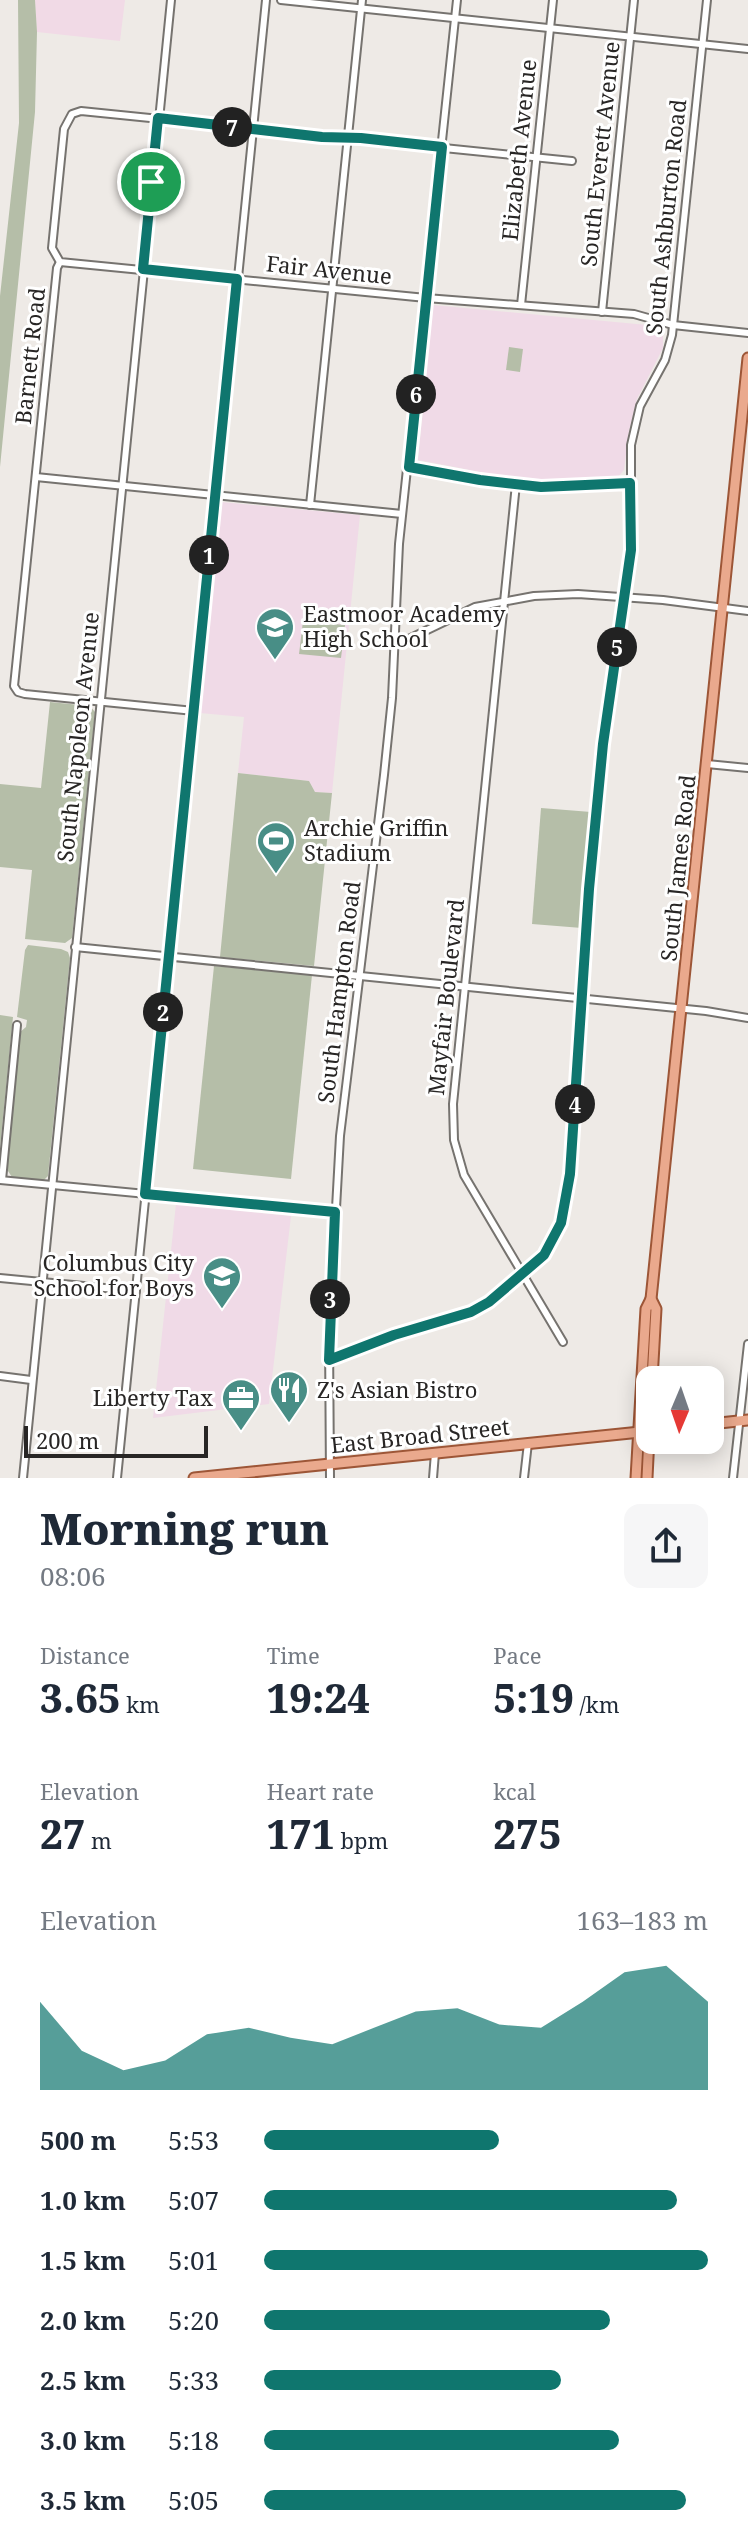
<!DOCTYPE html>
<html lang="en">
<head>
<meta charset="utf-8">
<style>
	body { margin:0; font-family:"Noto Serif",serif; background:#f6f6f7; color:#1f2937; height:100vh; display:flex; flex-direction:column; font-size:30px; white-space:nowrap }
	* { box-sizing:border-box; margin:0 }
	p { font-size:26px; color:#747a83 }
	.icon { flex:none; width:44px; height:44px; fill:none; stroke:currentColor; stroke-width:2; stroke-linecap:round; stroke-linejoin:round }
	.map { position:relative; height:1478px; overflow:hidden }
	.sheet { display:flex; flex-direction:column; background:#fff; flex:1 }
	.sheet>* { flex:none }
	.needle { width:52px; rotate:182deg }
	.tools { position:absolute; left:636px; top:1366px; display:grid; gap:16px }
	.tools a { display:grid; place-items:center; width:88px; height:88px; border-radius:16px; background:#fff; box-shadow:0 4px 20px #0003; font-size:40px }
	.scale { position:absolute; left:24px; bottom:20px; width:184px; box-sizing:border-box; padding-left:8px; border:4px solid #282625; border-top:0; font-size:22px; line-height:28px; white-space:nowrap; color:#282625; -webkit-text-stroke:6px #fff; paint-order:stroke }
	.pin { position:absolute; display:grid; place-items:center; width:68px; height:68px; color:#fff; margin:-34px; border:4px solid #fff; border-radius:50%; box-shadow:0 2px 8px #0007 }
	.km { position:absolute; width:40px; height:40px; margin:-20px; border-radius:50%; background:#222; color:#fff; font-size:22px; line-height:40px; text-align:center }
	.round { display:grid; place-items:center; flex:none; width:84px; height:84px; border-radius:16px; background:#f6f6f7 }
	.summary { display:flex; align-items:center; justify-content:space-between; height:136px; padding:0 40px }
	h1 { font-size:44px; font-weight:800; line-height:60px }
	.figures { display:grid; grid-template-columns:repeat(3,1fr); gap:12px; height:136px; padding:8px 40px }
	.figures div { display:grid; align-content:center }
	.figures b { font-size:40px; font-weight:800 }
	.figures small { font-size:22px; font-weight:400 }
	.figures p { font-size:22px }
	.chart { height:224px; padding:16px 40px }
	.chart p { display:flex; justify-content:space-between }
	.chart svg { width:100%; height:144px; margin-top:8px; fill:#0f766e; opacity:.7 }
	ul { padding:0 40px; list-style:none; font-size:26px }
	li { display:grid; grid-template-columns:128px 96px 1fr; align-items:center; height:60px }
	li i { height:20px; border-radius:10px; background:#0f766e }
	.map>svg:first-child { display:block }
	.industrial { fill:#f1dae6 }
	.education { fill:#f0dae7 }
	.green { fill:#b5bea8 }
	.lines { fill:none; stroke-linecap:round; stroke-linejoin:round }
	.minor-casing { stroke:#76736f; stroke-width:10 }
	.primary-casing { stroke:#9d5637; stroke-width:13 }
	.minor { stroke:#fff; stroke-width:6 }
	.primary { stroke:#eaa98d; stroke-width:9 }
	.route-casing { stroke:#fff; stroke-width:16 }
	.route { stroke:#0f766e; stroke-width:10 }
	.labels { text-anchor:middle; stroke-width:6; stroke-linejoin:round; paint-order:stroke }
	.street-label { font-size:22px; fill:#282625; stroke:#fff }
	.poi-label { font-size:22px; fill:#282625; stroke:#fff; text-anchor:start }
</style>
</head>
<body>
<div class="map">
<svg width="748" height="1478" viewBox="0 0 748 1478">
	<rect width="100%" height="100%" fill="#eeeae6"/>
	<path class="industrial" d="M35,0H125L120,41L37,32Z"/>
	<g class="education">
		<path d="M433,305L658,326L663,333V348L637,399L629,431L624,470L617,478L545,480L501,476L418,460Z"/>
		<path d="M221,502L360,515L332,793L315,792L309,781L238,773L244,717L200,713Z"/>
		<path d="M176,1204L291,1216L269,1404L153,1418Z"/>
	</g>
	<g class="green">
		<path d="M18,0H35L37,32L35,112L0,467V296L19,123Z"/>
		<path d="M509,347L523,349L520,372L506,370Z"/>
		<path d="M303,621L345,625L341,658L299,654Z"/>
		<path d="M50,702L90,706L95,712L72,938L65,943L25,939L32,870L0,867V784L41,788Z"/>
		<path d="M238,773L309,781L315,792L332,793L314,966L220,957Z"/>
		<path d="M541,808L591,812L582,928L532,924Z"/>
		<path d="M28,945L61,949L68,952L70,958L48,1176L44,1180L12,1177L6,1168L19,1033L26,1027L27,1020L17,1017L25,950Z"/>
		<path d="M214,966L312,975L291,1179L193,1169Z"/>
		<path d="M0,1015L13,1017L0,1148Z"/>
	</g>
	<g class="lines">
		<defs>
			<g id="minor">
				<path d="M281,0L748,49"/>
				<path d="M572,161L81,111L72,114L64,129L52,248L60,262L426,298L634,314L673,325L748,333"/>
				<path d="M60,262L57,268L14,686L18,692L25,694L194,711"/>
				<path d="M521,305L553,0"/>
				<path d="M602,312L634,0"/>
				<path d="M409,467L480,480L541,487L630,483"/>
				<path d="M36,477L402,514"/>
				<path d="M516,484L453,1104L454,1140L464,1175L563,1342"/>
				<path d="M310,505L362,0"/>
				<path d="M394,646L475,607L534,596L578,594L663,600L748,611"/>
				<path d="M707,764L748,768"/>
				<path d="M75,947L706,1011L748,1018"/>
				<path d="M0,1180L335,1212"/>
				<path d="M2,1180L17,1025"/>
				<path d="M0,1278L136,1291"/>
				<path d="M329,1360L394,1335L471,1312L489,1302L544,1255L561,1223L570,1174L589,889L603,744L631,550V445L640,406L665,360L672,335L707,0"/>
				<path d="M0,1376L31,1380"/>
				<path d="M23,1478L171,0"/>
				<path d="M117,1478L266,0"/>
				<path d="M330,1478L329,1335L340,1136L384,775L392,698L399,544L457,0"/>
				<path d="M433,1478L435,1453"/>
				<path d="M524,1478L528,1443"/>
				<path d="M733,1478L748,1344"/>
			</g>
			<g id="primary">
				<path d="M652,1380L656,1309L651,1299L748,358"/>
				<path d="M710,1424L748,1420"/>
				<path d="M194,1478L650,1431"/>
				<path d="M636,1478L646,1309L651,1299"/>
				<path d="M647,1478L650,1416"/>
			</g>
		</defs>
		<use href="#minor" class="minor-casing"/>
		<use href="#primary" class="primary-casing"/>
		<use href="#minor" class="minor"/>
		<use href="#primary" class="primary"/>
	</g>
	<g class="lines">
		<defs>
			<path id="route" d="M158,118L322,137L361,138L442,147L409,467L480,480L541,487L630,483L631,550L603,744L589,889L570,1174L561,1223L544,1255L489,1302L471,1312L394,1335L329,1360L335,1212L145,1194L237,279L143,269Z"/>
		</defs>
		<use href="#route" class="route-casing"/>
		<use href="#route" class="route"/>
	</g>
	<defs>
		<symbol id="school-pin" viewBox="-11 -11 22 30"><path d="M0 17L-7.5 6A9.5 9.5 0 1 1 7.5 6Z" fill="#488e86" stroke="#fff"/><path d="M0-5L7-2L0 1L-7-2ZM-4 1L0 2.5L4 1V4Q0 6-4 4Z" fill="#fff"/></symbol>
		<symbol id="stadium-pin" viewBox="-11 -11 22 30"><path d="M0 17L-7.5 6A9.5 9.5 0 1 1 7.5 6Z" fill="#488e86" stroke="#fff"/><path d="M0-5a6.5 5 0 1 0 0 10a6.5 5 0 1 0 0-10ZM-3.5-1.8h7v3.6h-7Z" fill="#fff"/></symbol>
		<symbol id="restaurant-pin" viewBox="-11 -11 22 30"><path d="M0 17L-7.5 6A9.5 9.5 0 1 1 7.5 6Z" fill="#488e86" stroke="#fff"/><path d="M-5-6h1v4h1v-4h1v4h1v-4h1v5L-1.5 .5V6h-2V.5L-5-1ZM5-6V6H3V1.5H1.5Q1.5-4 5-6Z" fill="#fff"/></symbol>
		<symbol id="office-pin" viewBox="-11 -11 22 30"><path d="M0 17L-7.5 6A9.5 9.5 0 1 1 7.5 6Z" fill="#488e86" stroke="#fff"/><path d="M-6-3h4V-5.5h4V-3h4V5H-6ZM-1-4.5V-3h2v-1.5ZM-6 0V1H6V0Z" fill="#fff"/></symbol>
	</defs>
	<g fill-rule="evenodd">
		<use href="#school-pin" x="253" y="605" width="44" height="60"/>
		<use href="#stadium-pin" x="254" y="819" width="44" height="60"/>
		<use href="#school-pin" x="200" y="1254" width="44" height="60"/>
		<use href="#restaurant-pin" x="267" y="1368" width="44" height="60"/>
		<use href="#office-pin" x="219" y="1376" width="44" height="60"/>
	</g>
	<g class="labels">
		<g class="street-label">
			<text transform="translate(519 150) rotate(-84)" y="8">Elizabeth Avenue</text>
			<text transform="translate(600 154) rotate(-84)" y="8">South Everett Avenue</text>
			<text transform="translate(666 217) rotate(-84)" y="8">South Ashburton Road</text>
			<text transform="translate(329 270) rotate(6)" y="8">Fair Avenue</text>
			<text transform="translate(30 356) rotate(-84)" y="8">Barnett Road</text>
			<text transform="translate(78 737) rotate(-84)" y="8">South Napoleon Avenue</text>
			<text transform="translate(678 868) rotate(-84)" y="8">South James Road</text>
			<text transform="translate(339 992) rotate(-83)" y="8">South Hampton Road</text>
			<text transform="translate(446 997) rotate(-84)" y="8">Mayfair Boulevard</text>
			<text transform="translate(420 1436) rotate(-6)" y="8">East Broad Street</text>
		</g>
		<g class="poi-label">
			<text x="303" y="622">Eastmoor Academy<tspan x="303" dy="25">High School</tspan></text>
			<text x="304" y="836">Archie Griffin<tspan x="304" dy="25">Stadium</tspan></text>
			<text x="194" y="1271" text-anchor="end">Columbus City<tspan x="194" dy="25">School for Boys</tspan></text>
			<text x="317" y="1398">Z's Asian Bistro</text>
			<text x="213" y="1406" text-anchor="end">Liberty Tax</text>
		</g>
	</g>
</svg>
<div class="tools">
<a><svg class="needle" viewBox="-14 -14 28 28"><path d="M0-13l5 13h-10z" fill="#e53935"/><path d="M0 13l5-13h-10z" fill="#747a83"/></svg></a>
</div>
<div class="scale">200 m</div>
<div class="pin" style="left:151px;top:182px;background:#1e9e55"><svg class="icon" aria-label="arrive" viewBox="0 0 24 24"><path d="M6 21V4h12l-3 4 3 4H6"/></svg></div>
<b class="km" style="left:209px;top:555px">1</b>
<b class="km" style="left:163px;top:1012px">2</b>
<b class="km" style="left:330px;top:1299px">3</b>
<b class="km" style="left:575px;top:1104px">4</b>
<b class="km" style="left:617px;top:647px">5</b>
<b class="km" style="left:416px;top:394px">6</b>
<b class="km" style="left:232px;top:127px">7</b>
</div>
<section class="sheet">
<div class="summary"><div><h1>Morning run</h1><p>08:06</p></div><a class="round"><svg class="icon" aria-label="share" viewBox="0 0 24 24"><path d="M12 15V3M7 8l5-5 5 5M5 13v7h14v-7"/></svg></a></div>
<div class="figures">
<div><p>Distance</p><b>3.65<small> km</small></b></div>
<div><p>Time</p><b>19:24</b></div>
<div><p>Pace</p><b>5:19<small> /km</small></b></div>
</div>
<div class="figures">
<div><p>Elevation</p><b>27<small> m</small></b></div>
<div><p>Heart rate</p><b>171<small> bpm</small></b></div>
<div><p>kcal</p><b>275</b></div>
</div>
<div class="chart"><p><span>Elevation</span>163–183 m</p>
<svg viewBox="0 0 160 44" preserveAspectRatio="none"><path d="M0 44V17L10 32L20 38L30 35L40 27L50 25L60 28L70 30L80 25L90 20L100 19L110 24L120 25L130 17L140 8L150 6L160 17V44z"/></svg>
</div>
<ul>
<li><b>500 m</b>5:53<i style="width:53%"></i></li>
<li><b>1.0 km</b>5:07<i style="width:93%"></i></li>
<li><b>1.5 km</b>5:01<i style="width:100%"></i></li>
<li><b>2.0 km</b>5:20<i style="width:78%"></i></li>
<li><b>2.5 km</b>5:33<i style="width:67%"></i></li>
<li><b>3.0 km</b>5:18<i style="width:80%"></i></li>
<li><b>3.5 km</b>5:05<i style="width:95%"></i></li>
</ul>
</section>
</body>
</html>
